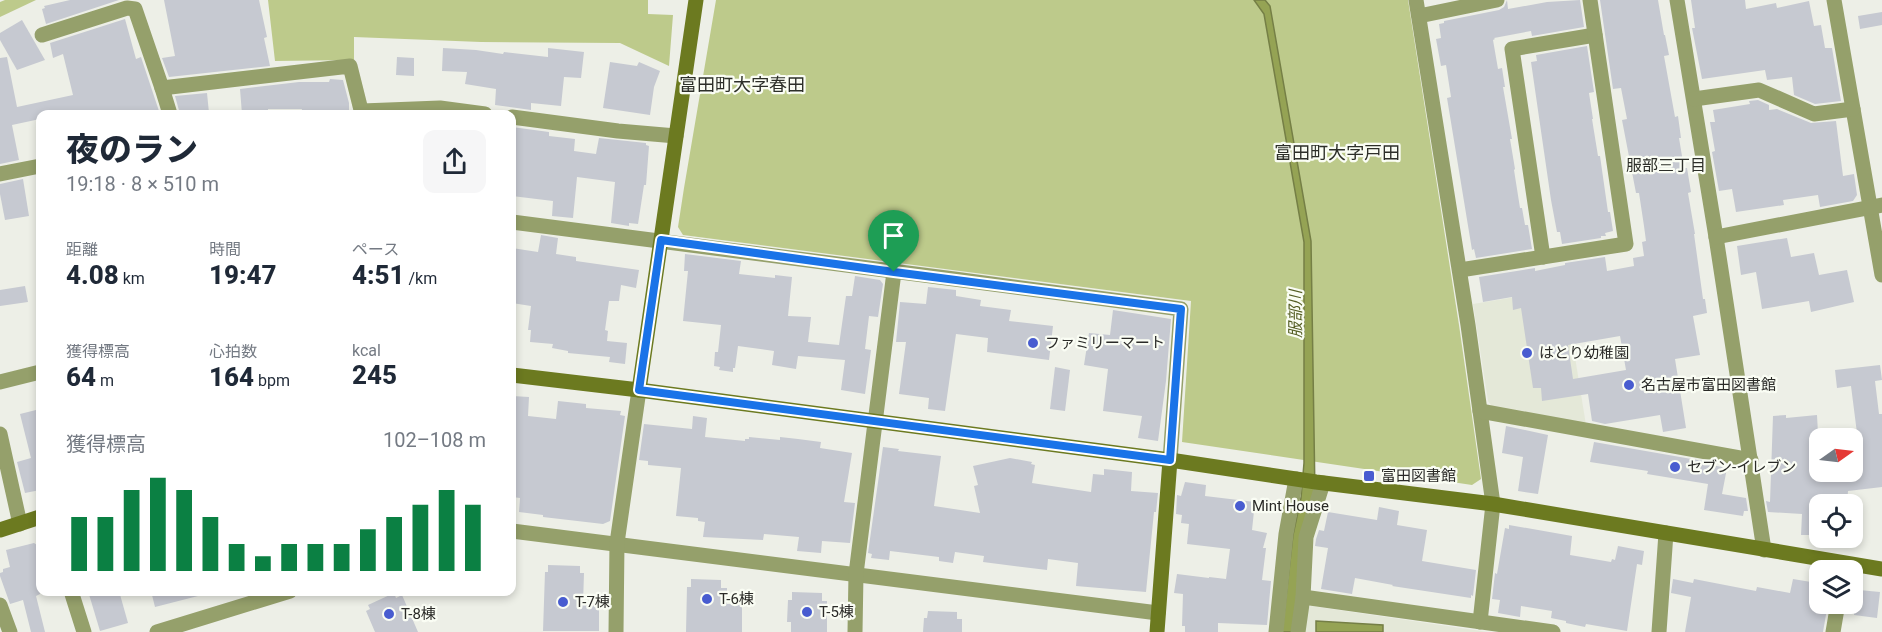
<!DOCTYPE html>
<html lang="ja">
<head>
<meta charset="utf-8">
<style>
	body { margin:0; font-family:Roboto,"Noto Sans JP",sans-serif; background:#f6f6f7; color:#1f2937; height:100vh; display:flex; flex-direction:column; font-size:22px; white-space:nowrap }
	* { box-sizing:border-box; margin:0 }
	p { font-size:20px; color:#747a83 }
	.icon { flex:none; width:33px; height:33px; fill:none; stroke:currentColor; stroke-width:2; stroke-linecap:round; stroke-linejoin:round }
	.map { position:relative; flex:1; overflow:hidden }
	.details { position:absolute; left:36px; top:110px; width:480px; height:486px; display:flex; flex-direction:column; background:#fff; border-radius:12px; box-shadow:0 3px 9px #0003 }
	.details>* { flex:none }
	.needle { width:39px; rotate:76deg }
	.tools { position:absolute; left:1809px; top:428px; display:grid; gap:12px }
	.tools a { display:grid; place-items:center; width:54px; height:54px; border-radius:12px; background:#fff; box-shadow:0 3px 9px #0003; font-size:30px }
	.pin { position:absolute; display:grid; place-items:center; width:51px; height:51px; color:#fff; margin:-62px -26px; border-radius:50% 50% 50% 0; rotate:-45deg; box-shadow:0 0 6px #0007 }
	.pin .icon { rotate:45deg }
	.round { display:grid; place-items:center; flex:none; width:63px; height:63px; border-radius:12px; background:#f6f6f7 }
	.overview { display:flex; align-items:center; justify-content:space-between; height:102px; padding:0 30px }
	h1 { font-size:33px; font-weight:800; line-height:45px }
	.stats { display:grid; grid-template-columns:repeat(3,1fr); gap:9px; height:102px; padding:6px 30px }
	.stats div { display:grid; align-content:center }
	.stats b { font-size:26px; font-weight:800 }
	.stats small { font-size:16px; font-weight:400 }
	.stats p { font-size:16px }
	.chart { height:168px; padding:12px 30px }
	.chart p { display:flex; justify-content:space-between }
	.chart svg { width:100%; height:108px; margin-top:6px; stroke:#0b8043; stroke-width:6 }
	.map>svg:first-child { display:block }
	.built { fill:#e4e8d8 }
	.green { fill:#bdca8b }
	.water { fill:#95a354; stroke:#757f46; stroke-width:1.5 }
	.building { fill:#c6c9d1; fill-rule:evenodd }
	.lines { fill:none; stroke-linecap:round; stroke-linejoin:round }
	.street { stroke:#95a06b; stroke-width:15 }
	.secondary { stroke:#6c7a20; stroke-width:15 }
	.route-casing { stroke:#fff; stroke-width:12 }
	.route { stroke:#1a73e8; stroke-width:8 }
	.poi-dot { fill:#485cd0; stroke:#fafdf4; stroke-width:2 }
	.labels { text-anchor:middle; stroke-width:4.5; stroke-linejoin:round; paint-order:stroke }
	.poi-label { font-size:15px; fill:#2a2a27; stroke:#fafdf4; text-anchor:start }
	.neighbourhood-label { font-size:16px; fill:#2d2f29; stroke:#fafdf4 }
	.water-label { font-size:16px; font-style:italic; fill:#545d24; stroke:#fafdf4 }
	.quarter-label { font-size:18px; fill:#2d2f29; stroke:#fafdf4 }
</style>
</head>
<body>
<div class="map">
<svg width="1882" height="632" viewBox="0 0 1882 632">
	<rect width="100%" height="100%" fill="#edefe7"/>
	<g class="built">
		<path d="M1564,289L1586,425L1494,409L1488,401L1473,304Z"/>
		<path d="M1311,606L1488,632H1303L1305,610Z"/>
	</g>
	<g class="green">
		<path d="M5,0H36L0,17V2Z"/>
		<path d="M268,0H648V14L673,15L669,66L620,43L481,42L354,37V60L275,61Z"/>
		<path d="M716,0H1408L1459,325L1481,479L1472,485L1182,442L1191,301L683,235L678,227L684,188Z"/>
	</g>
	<g class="water">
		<path d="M1254,0H1265L1270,6L1311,241L1315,496L1292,632H1282L1293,535L1301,498L1304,463V242L1264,14Z"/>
		<path d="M1316,621L1383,625V632H1316Z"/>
	</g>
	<g class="building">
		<path d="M70,0H119L46,24L42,9L45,8L44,6Z"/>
		<path d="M164,0H259L267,37L264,38L270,66L169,77L162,58L175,56Z"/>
		<path d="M1507,0L1508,9L1547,2L1580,0L1584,27L1532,36L1531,31L1494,38L1495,39L1493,40L1498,69L1502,68L1505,87H1503L1512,139H1510L1515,169L1514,170L1520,208H1522L1525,225H1528L1532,249L1476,258L1474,249L1472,250L1447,98L1451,97L1446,65L1441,66L1436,39L1441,38L1439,24L1444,23V21L1499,10L1504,7Z"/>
		<path d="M1600,0H1658L1664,35H1665L1669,55L1664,56L1675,117L1678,116L1681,138H1679L1684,168H1687L1691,192L1688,193L1695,234H1694L1703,299H1705L1707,313L1693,316L1700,355L1675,359L1686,428L1663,432L1660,415L1605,424L1592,421L1588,394L1542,401L1541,388H1533L1521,308L1513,310L1512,297L1483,302L1479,277L1535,268V271L1565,265V263L1605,257L1607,271L1634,266L1633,258L1644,256L1642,242L1646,241L1644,226L1639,193H1636L1622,120L1627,119L1621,88L1613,89ZM1620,336L1626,370L1573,379L1568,345Z"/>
		<path d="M1691,0H1745L1746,9L1776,3L1777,8L1809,1L1814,26L1821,25L1825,48H1832L1841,101L1815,104L1794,95L1792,77L1767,80L1765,70L1702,79L1692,28H1695Z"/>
		<path d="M1882,12V25L1860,29L1858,16Z"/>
		<path d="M125,19L136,59L141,57L160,114H40V119L12,125L19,160L0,164V58L7,57L17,107L73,95L63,54L53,58L50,43Z"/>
		<path d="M22,20L45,60L17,70L0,40V33Z"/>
		<path d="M1587,46L1594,92L1589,93L1593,119H1592L1598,156H1600L1608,212H1610L1613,231L1605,233L1606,236H1601V238L1562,244L1560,232H1557L1551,200L1531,62L1537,61L1536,55Z"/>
		<path d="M443,48L476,50L503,54L504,52L548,57V48L584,52L581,78L564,77L561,106L531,103V110L495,105L496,89L465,84L467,72L442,71Z"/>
		<path d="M397,57L414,58V76L396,75Z"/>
		<path d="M610,62L637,66L639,62L660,71L654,87L650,115L603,108Z"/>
		<path d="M330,79L343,80L349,103V114H301L302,109H268V114H242L240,89L299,82H329Z"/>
		<path d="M207,93L209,113L180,114L175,96Z"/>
		<path d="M1758,100L1769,105V110L1777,109L1811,123L1836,121L1843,176L1854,174L1857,195L1853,201L1820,207L1818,195L1783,200L1784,205L1736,212L1732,189L1719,191L1712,152L1715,151L1710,122H1715L1713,110L1750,104L1749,101Z"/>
		<path d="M512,127L549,132V136L575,139L574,151L596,154L599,138L646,143V145L649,146L646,185H644L638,224L629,223V226L611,223L615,182L577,177L573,218L552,216L553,201L512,196Z"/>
		<path d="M23,179L29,216L5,220L0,194V184Z"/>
		<path d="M541,235L558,238L556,254L576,257V261L639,270L636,288L621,285L619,301H609L605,330L608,331L607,341L627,343L625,364L609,362L610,357L568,353V351L552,348L553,344L530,342L531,330H528L531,306L512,303V248L538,252Z"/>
		<path d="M1787,238L1791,257L1814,253L1819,275L1847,270L1854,302L1811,312L1809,301L1762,309L1756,272L1741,275L1737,246Z"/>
		<path d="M685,254L741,261L739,274L775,278V275L792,277L788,316L811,317L808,342L839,345L846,296H852L855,276L880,280L883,284L878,317L869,316L865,349L871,350L865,394L841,390L845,360L798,356L796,369L772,365L774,351L738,346L735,368H733V372L719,370L720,367L714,366L715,352H718L721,325L683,321L688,271H684Z"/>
		<path d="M25,286L28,302L0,306V290Z"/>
		<path d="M928,287L956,290V296L981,300L980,306L1011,310L1009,321L1053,326L1049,360L987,352L988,338L956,334L945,411L928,409L929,398L899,394L906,342H896L900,302L926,304Z"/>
		<path d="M1113,310L1171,319L1166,381L1158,441L1138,438L1142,416L1103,411L1108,369L1084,365L1089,333L1110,335Z"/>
		<path d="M1880,365L1882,380L1875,381L1879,414H1882V487L1848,491L1847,504H1816L1815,535H1801L1802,514L1768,512L1766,501L1770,502L1773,416L1786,415V418L1817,415L1820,471H1852V442L1858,441L1851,386L1837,388L1835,370Z"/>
		<path d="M1055,367L1070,370L1065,411L1050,409Z"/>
		<path d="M512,396L529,397L528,416L556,419L558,401L586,404V408L621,411L620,415L625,416L610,521L603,524L543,517V515L519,512L520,498L512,497Z"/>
		<path d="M40,409V490L25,493L17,462L31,458L20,414Z"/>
		<path d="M693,416L707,418L705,437L745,441V439H749V437L780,440V437L798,439L821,442L820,448L852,453L844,502L855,503L850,543L822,541L821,553L797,551L799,537L764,534L763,540L703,537L705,522L698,521V518L676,516L681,468L648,465V461L639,460L644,424L692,429Z"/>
		<path d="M1506,426L1548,435L1538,494L1518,491L1523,457L1502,453Z"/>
		<path d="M1594,442L1703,461L1702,463L1727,468L1722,494L1746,498L1748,511H1744L1743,516L1704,510L1708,484L1647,474L1648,471L1590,462Z"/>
		<path d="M883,447L899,449L898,451L941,456L934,506L980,513L974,486L978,485L973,466L1010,458L1032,462L1031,464L1035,465L1032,483L1091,492L1093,474L1104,475V469L1132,472L1131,491L1158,493L1156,512H1154L1146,592L1076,586L1078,563L1048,559L1047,570L983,562L984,556L955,552L953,563L939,561V557L890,551L889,560L871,558L872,554L868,553Z"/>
		<path d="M1185,482L1206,485L1205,496L1255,502L1252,530L1267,533L1263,548H1266L1262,580L1271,581L1267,625L1218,623V632H1185V626H1182L1183,594L1174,593L1177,574L1209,578V577L1226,579L1230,549L1187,544L1189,524L1181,523L1182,515L1176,514L1177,495L1181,496Z"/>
		<path d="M1379,507L1399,511L1397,525L1427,530L1422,561L1476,570L1473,596L1471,595V598L1392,586L1393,585L1355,578L1352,594L1321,589L1328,548L1315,546L1316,539L1319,530L1324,531L1328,512L1377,520Z"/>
		<path d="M1509,525L1572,536L1570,555L1611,562L1612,559L1615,560L1618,546L1644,551L1642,565L1637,564L1627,631L1586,624L1585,627L1566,623V621L1551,618L1552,611L1521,606L1520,617L1498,613L1500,600L1492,599L1495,573L1497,574L1505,528L1509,529Z"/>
		<path d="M34,543L40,547V594L36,596L45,632H31L23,600L10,604L0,576V573L3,572V569L10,567L6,550Z"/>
		<path d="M548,565L580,566V573H584L583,604L599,605V631H543L545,572H548Z"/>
		<path d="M691,579L721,580V588H727V604H742V632H686L687,587H691Z"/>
		<path d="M1673,579L1693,583L1694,579L1756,591L1757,587L1790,593L1793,579L1811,582L1810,587L1820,589V603H1828L1823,632H1685L1691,597L1671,593Z"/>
		<path d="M1859,590L1880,592L1877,618L1854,615L1856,598H1858Z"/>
		<path d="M88,591H119L128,623L100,631Z"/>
		<path d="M151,591H197L198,596L155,607Z"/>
		<path d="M792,592L822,593V601H827V632H791V622H787L788,600H792Z"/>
		<path d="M394,593L396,598L402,595L418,632H375L366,611L370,609L368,605Z"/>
		<path d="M928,611L957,612V619H962V632H923L924,618H927Z"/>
	</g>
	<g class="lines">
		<g class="street">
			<path d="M1416,0L1468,325L1493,504L1480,622"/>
			<path d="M1677,0L1716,237L1764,550"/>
			<path d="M1834,0L1882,275"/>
			<path d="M1419,16L1497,0"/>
			<path d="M42,35L127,8L135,9L162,88"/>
			<path d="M1694,99L1759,90L1814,114L1853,109"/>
			<path d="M362,111L440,108L485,114"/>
			<path d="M170,114L162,88L350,66L362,114"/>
			<path d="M512,117L618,131L676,136"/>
			<path d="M0,174L40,166"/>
			<path d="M512,222C735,249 958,280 1181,309L1170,460"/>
			<path d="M1716,237L1882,205"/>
			<path d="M1543,257L1512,49L1595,35"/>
			<path d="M1460,270L1626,244L1590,0"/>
			<path d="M0,382L40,372"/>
			<path d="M1480,411L1751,460"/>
			<path d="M0,434L20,524"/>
			<path d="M512,531L1158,613"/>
			<path d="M71,591L84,632"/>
			<path d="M1303,597L1553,632"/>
			<path d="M0,605L10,632"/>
			<path d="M157,632L290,591"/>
			<path d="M616,632L617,543L639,390"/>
			<path d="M855,632L856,574L894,272"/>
			<path d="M1276,632L1286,534L1296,479"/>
			<path d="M1298,632L1303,597L1306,537L1323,483"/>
			<path d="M1659,632L1666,533"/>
			<path d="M1833,632L1838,603"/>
		</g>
		<g class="secondary">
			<path d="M512,375L639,390L1170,460L1316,482L1493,504L1882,569"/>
			<path d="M639,390L696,0"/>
			<path d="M0,530L40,517"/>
			<path d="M1157,632L1170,460"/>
		</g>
	</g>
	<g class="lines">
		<defs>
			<path id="route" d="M661,240L894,272L1181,309L1170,460L639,390Z"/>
		</defs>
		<use href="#route" class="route-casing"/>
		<use href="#route" class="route"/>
	</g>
	<g class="poi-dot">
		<circle cx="1033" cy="343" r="6"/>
		<circle cx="1527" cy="353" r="6"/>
		<circle cx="1629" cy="385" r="6"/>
		<circle cx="1675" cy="467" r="6"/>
		<rect x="1363" y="470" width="12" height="12" rx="3"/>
		<circle cx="1240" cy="506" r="6"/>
		<circle cx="707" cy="599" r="6"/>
		<circle cx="563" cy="602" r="6"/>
		<circle cx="807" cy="612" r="6"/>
		<circle cx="389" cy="614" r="6"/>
	</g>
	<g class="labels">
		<g class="poi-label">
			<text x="1045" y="348">ファミリーマート</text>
			<text x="1539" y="358">はとり幼稚園</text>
			<text x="1641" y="390">名古屋市富田図書館</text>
			<text x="1687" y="472">セブン-イレブン</text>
			<text x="1381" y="481">富田図書館</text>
			<text x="1252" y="511">Mint House</text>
			<text x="719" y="604">T-6棟</text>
			<text x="575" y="607">T-7棟</text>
			<text x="819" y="617">T-5棟</text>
			<text x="401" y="619">T-8棟</text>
		</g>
		<g class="neighbourhood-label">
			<text x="1666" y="171">服部三丁目</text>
		</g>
		<g class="water-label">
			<text transform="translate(1295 314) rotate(-90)" y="6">服部川</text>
		</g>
		<g class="quarter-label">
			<text x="742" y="91">富田町大字春田</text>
			<text x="1337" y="159">富田町大字戸田</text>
		</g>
	</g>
</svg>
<div class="tools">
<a><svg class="needle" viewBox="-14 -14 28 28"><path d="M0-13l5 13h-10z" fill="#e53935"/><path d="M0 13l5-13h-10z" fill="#747a83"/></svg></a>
<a><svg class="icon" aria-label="locate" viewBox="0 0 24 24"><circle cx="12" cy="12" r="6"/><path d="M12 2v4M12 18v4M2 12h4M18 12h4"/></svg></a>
<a><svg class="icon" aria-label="layers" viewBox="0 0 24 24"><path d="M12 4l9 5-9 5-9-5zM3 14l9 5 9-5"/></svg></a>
</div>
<div class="pin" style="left:894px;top:272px;background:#1e9e55"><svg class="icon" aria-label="arrive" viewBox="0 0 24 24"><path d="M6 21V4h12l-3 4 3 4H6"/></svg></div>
<section class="details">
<div class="overview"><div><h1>夜のラン</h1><p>19:18 · 8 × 510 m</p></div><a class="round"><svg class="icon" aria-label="share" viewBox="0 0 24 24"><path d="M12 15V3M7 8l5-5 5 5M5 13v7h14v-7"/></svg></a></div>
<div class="stats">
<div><p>距離</p><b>4.08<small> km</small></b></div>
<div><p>時間</p><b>19:47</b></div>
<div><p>ペース</p><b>4:51<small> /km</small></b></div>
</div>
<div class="stats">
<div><p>獲得標高</p><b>64<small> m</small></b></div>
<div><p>心拍数</p><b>164<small> bpm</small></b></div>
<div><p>kcal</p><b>245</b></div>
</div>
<div class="chart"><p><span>獲得標高</span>102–108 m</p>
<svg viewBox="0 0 160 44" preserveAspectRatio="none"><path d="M5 44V22M15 44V22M25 44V11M35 44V6M45 44V11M55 44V22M65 44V33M75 44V38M85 44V33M95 44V33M105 44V33M115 44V27M125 44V22M135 44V17M145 44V11M155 44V17"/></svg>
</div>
</section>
</div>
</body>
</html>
